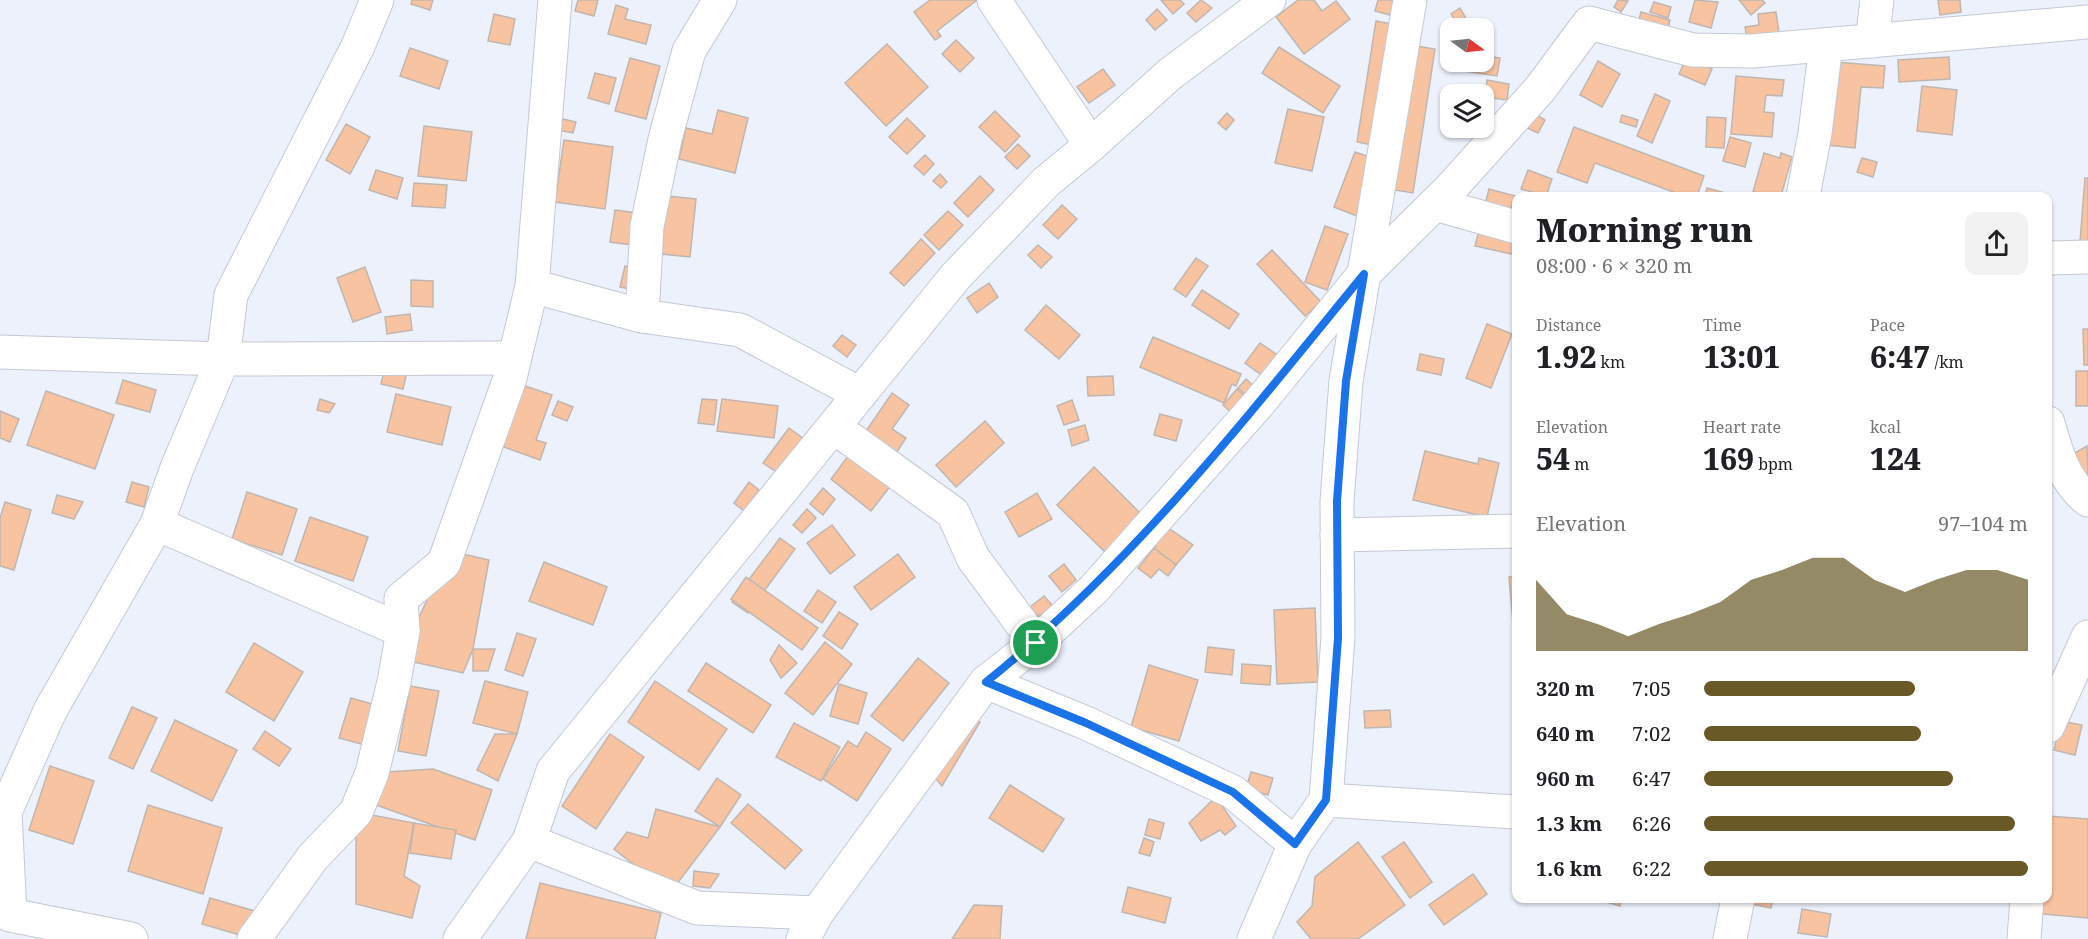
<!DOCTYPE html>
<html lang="en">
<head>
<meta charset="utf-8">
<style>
	body { margin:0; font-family:"Noto Serif",serif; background:#f2f2f2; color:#202124; height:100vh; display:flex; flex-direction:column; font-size:22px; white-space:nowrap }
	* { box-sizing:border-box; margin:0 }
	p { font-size:20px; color:#757577 }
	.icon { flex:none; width:33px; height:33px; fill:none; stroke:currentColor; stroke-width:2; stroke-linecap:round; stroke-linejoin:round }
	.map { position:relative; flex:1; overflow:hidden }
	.drawer { position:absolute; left:1512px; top:192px; width:540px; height:711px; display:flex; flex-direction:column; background:#fff; border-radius:12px; box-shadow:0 2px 4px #0004 }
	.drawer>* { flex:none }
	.needle { width:39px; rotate:105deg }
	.buttons { position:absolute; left:1440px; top:18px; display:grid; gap:12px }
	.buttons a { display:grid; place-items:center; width:54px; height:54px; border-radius:12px; background:#fff; box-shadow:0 2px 4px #0004; font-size:30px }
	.pin { position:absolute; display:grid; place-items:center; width:51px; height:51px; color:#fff; margin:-26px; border:3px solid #fff; border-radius:50%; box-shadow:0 2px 6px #0007 }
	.round { display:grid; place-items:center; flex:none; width:63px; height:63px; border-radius:12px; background:#f2f2f2 }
	.overview { display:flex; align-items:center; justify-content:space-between; height:102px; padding:0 24px }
	h1 { font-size:33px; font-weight:800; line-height:45px }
	.figures { display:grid; grid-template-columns:repeat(3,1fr); gap:9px; height:102px; padding:6px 24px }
	.figures div { display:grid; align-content:center }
	.figures b { font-size:30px; font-weight:800 }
	.figures small { font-size:16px; font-weight:400 }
	.figures p { font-size:16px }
	.chart { height:168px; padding:12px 24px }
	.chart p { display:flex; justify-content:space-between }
	.chart svg { width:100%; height:108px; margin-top:6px; fill:#695926; opacity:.7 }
	ul { padding:0 24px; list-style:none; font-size:20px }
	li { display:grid; grid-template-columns:96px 72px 1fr; align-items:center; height:45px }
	li i { height:15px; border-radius:8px; background:#695926 }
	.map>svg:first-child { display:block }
	.building { fill:#f8c3a0; stroke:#c1b6af; stroke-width:1.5 }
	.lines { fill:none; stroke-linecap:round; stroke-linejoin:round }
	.minor-casing { stroke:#c4c9d4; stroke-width:35 }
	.minor { stroke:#fff; stroke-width:33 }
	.route-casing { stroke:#fff; stroke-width:12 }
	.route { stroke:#1a73e8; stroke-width:8 }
</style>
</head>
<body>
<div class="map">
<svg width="2088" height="939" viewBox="0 0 2088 939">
	<rect width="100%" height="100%" fill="#edf1fc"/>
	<g class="building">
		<path d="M412,0H433L430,10L411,4Z"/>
		<path d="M578,0H598L594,16L575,11Z"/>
		<path d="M930,0H977L937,31L941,36L935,40L914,12Z"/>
		<path d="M1161,0H1180L1184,4L1173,14Z"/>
		<path d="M1201,0L1212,8L1196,22L1187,13Z"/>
		<path d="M1298,0H1314L1322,11L1336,1L1350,19L1304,54L1276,17Z"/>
		<path d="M1378,0H1395L1390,15L1375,11Z"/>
		<path d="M1618,0L1628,1L1621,12L1614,7Z"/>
		<path d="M1695,0L1718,2L1711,28L1689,22Z"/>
		<path d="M1739,0H1762L1765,3L1751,15Z"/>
		<path d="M1938,0H1960L1961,12L1940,15Z"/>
		<path d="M1654,2L1671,7L1668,18L1650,12Z"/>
		<path d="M616,5L628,9L625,19L651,25L646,44L608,34Z"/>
		<path d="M1460,8L1467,20L1458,25L1451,14Z"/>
		<path d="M1157,9L1167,20L1155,30L1146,20Z"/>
		<path d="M1641,12L1670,20L1666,35L1637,28Z"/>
		<path d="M1776,12L1780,40L1748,45L1745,27L1759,25L1758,14Z"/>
		<path d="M494,14L515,19L510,45L488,41Z"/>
		<path d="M1376,21L1392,24L1373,145L1357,142Z"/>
		<path d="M956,40L974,58L960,72L942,54Z"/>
		<path d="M887,44L928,87L886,126L845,83Z"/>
		<path d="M1411,45L1435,49L1413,193L1389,189Z"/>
		<path d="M1279,47L1340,86L1323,113L1262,73Z"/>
		<path d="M410,48L448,61L439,89L400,76Z"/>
		<path d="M1484,56L1500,58L1497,76L1463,71L1465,62H1484Z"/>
		<path d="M1949,57L1950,79L1899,82L1898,60Z"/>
		<path d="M630,58L660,66L646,119L615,111Z"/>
		<path d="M1686,58L1712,69L1705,85L1679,74Z"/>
		<path d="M1598,61L1620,74L1602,107L1580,95Z"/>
		<path d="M1835,62L1885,66L1883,88L1861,87L1855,148L1827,145Z"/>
		<path d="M1103,69L1115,85L1089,103L1077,87Z"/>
		<path d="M595,73L616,78L609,104L588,98Z"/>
		<path d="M1736,76L1784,80L1782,96L1766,95L1764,112L1774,113L1772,137L1731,134Z"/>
		<path d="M1487,80L1509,84L1507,100L1485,97Z"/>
		<path d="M1922,86L1957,90L1952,135L1917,131Z"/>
		<path d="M1655,94L1670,101L1652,143L1637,136Z"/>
		<path d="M1288,109L1324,117L1312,171L1275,163Z"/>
		<path d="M718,110L748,118L735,173L679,159L686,128L712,134Z"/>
		<path d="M995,111L1020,136L1005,152L979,127Z"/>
		<path d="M1227,113L1234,120L1226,130L1218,123Z"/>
		<path d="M1533,113L1545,120L1538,133L1525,127Z"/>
		<path d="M1622,115L1638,120L1636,127L1620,122Z"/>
		<path d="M1707,117L1726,118L1724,148L1706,147Z"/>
		<path d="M559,118L576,122L573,133L557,130Z"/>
		<path d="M907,118L925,136L907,154L889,137Z"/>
		<path d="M346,124L370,137L350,174L326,160Z"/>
		<path d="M424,126L472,132L466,181L418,176Z"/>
		<path d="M1574,127L1704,176L1697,196H1684L1595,163L1587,183L1557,172Z"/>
		<path d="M1730,137L1751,143L1745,167L1723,161Z"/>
		<path d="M564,140L613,147L605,209L555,202Z"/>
		<path d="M1018,144L1030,156L1017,169L1005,157Z"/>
		<path d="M1355,152L1378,160L1357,216L1334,207Z"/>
		<path d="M1764,153L1780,158L1781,153L1792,157L1781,196L1753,192Z"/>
		<path d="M925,155L934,164L924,175L914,166Z"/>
		<path d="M1862,158L1877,162L1873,177L1857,172Z"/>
		<path d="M376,170L403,178L397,199L369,190Z"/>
		<path d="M1528,170L1552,179L1546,196L1521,189Z"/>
		<path d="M940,174L947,182L941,188L933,181Z"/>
		<path d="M980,176L994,190L968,217L954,203Z"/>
		<path d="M2085,178H2088V242H2080Z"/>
		<path d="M414,183L447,185L445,208L412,206Z"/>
		<path d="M1707,188L1736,196H1705Z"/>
		<path d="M1489,189L1515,196L1508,220L1483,212Z"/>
		<path d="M667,196L696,199L690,257L661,254Z"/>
		<path d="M1062,205L1077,219L1058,239L1043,225Z"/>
		<path d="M615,210L637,213L632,245L610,242Z"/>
		<path d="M948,211L963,225L939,250L924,235Z"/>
		<path d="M1325,226L1348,234L1327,290L1305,282Z"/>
		<path d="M1480,227L1516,236V255L1475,246Z"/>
		<path d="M921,239L935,253L904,286L890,273Z"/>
		<path d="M1038,245L1052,257L1041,268L1028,255Z"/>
		<path d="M1272,250L1321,302L1305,316L1257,264Z"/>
		<path d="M1196,258L1208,266L1186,297L1174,289Z"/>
		<path d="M625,266L639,269L634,290L620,287Z"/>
		<path d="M365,267L381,312L353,322L337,278Z"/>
		<path d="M411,280L433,281V307L411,306Z"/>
		<path d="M989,283L998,297L977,313L967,298Z"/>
		<path d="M1202,290L1239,314L1229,329L1192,305Z"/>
		<path d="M1046,305L1080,335L1059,359L1025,330Z"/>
		<path d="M410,314L412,330L387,334L385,317Z"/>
		<path d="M1487,324L1512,334L1491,388L1466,378Z"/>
		<path d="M2083,329H2088V365H2084Z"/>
		<path d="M842,335L856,345L847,357L833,346Z"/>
		<path d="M1153,337L1241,374L1236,386L1232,384L1224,403L1140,367Z"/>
		<path d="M1260,343L1279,356L1264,377L1245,363Z"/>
		<path d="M1420,354L1444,359L1441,375L1417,370Z"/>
		<path d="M385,367L407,372L403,389L381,384Z"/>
		<rect x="2076" y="371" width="12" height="35"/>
		<path d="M1113,376L1114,395L1088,396L1087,377Z"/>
		<path d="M1246,379L1256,388L1248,397L1238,388Z"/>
		<path d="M123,380L156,390L150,412L116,403Z"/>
		<path d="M522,385L552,395L536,440L546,443L540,460L501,446Z"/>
		<path d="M1237,389L1248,399L1234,415L1223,405Z"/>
		<path d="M46,391L114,415L95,469L27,445Z"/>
		<path d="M892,393L909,405L892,429L906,438L893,458L862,437Z"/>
		<path d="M396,394L451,407L442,445L387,432Z"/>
		<path d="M320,399L335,404L329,413L317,410Z"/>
		<path d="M702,399L717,400L714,425L698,423Z"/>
		<path d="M722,399L778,406L774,438L717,431Z"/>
		<path d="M1072,400L1079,420L1064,425L1057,406Z"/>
		<path d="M558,401L573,407L567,421L552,415Z"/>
		<path d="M0,411L19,419L10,442L0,438Z"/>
		<path d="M1160,414L1182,420L1176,441L1154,435Z"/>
		<path d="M985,421L1004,443L956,487L936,465Z"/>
		<path d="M1085,425L1089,440L1072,446L1068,430Z"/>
		<path d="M789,428L804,439L778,473L763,463Z"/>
		<path d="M2087,446L2088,473L2079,480L2066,458Z"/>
		<path d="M1425,451L1478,464L1479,458L1499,463L1487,517L1413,500Z"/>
		<path d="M851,452L892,484L871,511L831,479Z"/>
		<path d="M1094,467L1143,516L1106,553L1057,505Z"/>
		<path d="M132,482L149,487L144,507L126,502Z"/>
		<path d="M749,482L759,490L744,511L734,503Z"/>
		<path d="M823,488L835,499L823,515L810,504Z"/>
		<path d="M247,492L297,509L282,555L232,539Z"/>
		<path d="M1037,493L1052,519L1019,537L1005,512Z"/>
		<path d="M57,495L83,502L74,519L52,513Z"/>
		<path d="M5,502L31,510L14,570L0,566V518Z"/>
		<path d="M807,509L816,518L802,533L793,525Z"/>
		<path d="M310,517L368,537L353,581L295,561Z"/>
		<path d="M832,525L855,555L830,574L807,543Z"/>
		<path d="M1167,527L1193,545L1176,565L1154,548Z"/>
		<path d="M780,538L795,549L748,613L732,602Z"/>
		<path d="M437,548L489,560L473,649L463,673L400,659L444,563Z"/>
		<path d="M1154,548L1176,565L1168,576L1159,569L1151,578L1138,568Z"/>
		<path d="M898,554L915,577L871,610L854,587Z"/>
		<path d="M544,562L607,587L593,625L529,601Z"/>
		<path d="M1064,564L1076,580L1062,592L1049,576Z"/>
		<path d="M1516,576V656L1509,577Z"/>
		<path d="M746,577L818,628L802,650L731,599Z"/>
		<path d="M818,590L836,602L822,623L804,611Z"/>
		<path d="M1044,596L1053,606L1038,617L1030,607Z"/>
		<path d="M1315,608L1318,682L1277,684L1274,610Z"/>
		<path d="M839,612L858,624L842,649L823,636Z"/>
		<path d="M517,633L536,639L523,676L505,670Z"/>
		<path d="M825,642L852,664L813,715L785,693Z"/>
		<path d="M254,643L303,672L274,721L226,692Z"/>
		<path d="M779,645L797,663L781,678L770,660Z"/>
		<path d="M1208,647L1234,650L1232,675L1205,672Z"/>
		<path d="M473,649H495L488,671H473Z"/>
		<path d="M918,658L949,683L903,741L871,716Z"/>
		<path d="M706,663L771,705L753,733L688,691Z"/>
		<path d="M1242,664L1271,666L1270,685L1241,683Z"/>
		<path d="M1149,665L1198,680L1179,741L1131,727Z"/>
		<path d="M485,681L528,692L517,734L473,723Z"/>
		<path d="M655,681L727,729L699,770L628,722Z"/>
		<path d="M839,684L867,693L858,724L830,716Z"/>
		<path d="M410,686L439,691L426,756L398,751Z"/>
		<path d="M351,698L376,705L365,745L339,738Z"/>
		<path d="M132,707L157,718L133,769L109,758Z"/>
		<path d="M956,708L980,722L942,786L923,763Z"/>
		<path d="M1390,710L1391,727L1365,728L1364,711Z"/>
		<path d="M175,720L237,750L212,801L151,771Z"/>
		<path d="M2061,721L2082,725L2075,755L2054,750Z"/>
		<path d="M794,723L840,747L821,781L776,757Z"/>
		<path d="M265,731L291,749L279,766L253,749Z"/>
		<path d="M866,732L891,749L857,801L823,779L848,741L857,747Z"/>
		<path d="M495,734H517L498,781L477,770Z"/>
		<path d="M610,734L644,757L596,829L562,806Z"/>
		<path d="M50,766L94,781L73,844L29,830Z"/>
		<path d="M433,769L492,790L475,840L362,800L372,773Z"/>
		<path d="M1251,772L1273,778L1268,795L1246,789Z"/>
		<path d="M717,778L741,795L720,827L695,811Z"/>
		<path d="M1010,785L1064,819L1043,852L989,818Z"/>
		<path d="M1216,797L1236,826L1225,835L1220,830L1201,841L1189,823Z"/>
		<path d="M748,804L802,850L785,869L731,823Z"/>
		<path d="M148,805L222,828L203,894L128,871Z"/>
		<path d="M656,809L720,827L670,893L614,849L627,832L648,838Z"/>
		<path d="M356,812L414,823L404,876L420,886L412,918L356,904Z"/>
		<path d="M2048,816L2088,819V918L2031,913L2033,898H2048Z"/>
		<path d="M1149,819L1164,823L1160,839L1145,835Z"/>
		<path d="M414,823L456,830L451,859L410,853Z"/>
		<path d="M1144,838L1154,842L1150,856L1139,853Z"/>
		<path d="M1358,842L1405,905L1358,939H1311L1297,922L1312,906L1315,877Z"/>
		<path d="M1404,842L1432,882L1410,898L1382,857Z"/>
		<path d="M694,871L719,874L710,888L693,886Z"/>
		<path d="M1473,874L1487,894L1444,925L1429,905Z"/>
		<path d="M540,883L661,913L655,939H526Z"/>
		<path d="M1128,887L1171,898L1165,923L1122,912Z"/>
		<path d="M210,898L255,911L247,937L202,924Z"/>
		<path d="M1594,898H1622L1620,906Z"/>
		<path d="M1753,898H1773L1771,908L1751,904Z"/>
		<path d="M974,905L1002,906L1000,939H952Z"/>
		<path d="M1802,909L1831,914L1827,937L1798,933Z"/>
	</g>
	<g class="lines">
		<defs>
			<g id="minor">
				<path d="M555,0L532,286L642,316L740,330L860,394"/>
				<path d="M994,0L1091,145"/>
				<path d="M1872,41L1877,0"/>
				<path d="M1803,196L1815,133L1826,45"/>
				<path d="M1435,204L1516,227"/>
				<path d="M2048,258L2088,257"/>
				<path d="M642,316L647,226L665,139L689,51L720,0"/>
				<path d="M0,352L223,359L231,295L358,46L377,0"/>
				<path d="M2048,423C2056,451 2064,482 2088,500"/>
				<path d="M834,427L953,513L973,558L1036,643"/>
				<path d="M157,524L403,631"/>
				<path d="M1337,535L1516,531"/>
				<path d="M986,682L1086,723L1233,792L1295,844"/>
				<path d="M2048,726L2088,637"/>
				<path d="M1326,800L1516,812"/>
				<path d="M529,841L697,908L817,913"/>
				<path d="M131,939L10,915L5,812L50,711L157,524L177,468L223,359L514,358"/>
				<path d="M254,939L313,857L356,812L372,773L394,682L403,631L401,599L444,563L510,378L532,286"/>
				<path d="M460,939L529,841L553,771L956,276L1046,182L1091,145L1170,74L1269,0"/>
				<path d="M803,939L817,913L986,682L1036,643L1094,589L1259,403L1364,274L1450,189L1540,89L1589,23L1693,50L1753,51L2088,22"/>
				<path d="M1254,939L1295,844L1326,800L1338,637L1337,501L1346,381L1410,0"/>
				<path d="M1730,939L1738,898"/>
				<path d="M2024,939L2027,898"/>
			</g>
		</defs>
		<use href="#minor" class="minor-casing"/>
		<use href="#minor" class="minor"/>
	</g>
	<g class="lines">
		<defs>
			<path id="route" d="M1364,274L1346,381L1337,501L1338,638L1326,800L1295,844L1233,792L1086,723L986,682C1131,566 1247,417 1364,274Z"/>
		</defs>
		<use href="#route" class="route-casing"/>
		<use href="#route" class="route"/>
	</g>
</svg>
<div class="buttons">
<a><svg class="needle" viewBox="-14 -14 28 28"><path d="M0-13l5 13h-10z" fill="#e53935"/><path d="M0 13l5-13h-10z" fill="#757577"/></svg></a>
<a><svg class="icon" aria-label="layers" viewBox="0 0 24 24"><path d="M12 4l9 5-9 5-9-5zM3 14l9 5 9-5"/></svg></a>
</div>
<div class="pin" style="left:1036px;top:643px;background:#1e9e55"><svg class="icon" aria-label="arrive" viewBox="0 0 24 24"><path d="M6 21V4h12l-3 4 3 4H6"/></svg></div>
<section class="drawer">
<div class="overview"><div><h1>Morning run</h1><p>08:00 · 6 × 320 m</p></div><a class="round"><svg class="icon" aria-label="share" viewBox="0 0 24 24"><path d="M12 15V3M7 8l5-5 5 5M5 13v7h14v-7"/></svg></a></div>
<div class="figures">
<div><p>Distance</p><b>1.92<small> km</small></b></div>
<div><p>Time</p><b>13:01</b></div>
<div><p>Pace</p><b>6:47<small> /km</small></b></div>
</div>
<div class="figures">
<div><p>Elevation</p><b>54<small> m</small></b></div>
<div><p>Heart rate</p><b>169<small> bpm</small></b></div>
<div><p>kcal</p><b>124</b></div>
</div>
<div class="chart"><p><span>Elevation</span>97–104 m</p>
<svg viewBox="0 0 160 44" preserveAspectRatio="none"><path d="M0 44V15L10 29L20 33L30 38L40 33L50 29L60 24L70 15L80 11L90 6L100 6L110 15L120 20L130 15L140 11L150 11L160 15V44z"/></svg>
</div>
<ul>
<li><b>320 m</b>7:05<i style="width:65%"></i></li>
<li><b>640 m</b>7:02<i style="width:67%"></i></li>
<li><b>960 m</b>6:47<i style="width:77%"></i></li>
<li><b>1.3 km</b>6:26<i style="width:96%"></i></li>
<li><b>1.6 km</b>6:22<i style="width:100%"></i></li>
</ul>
</section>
</div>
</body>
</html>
